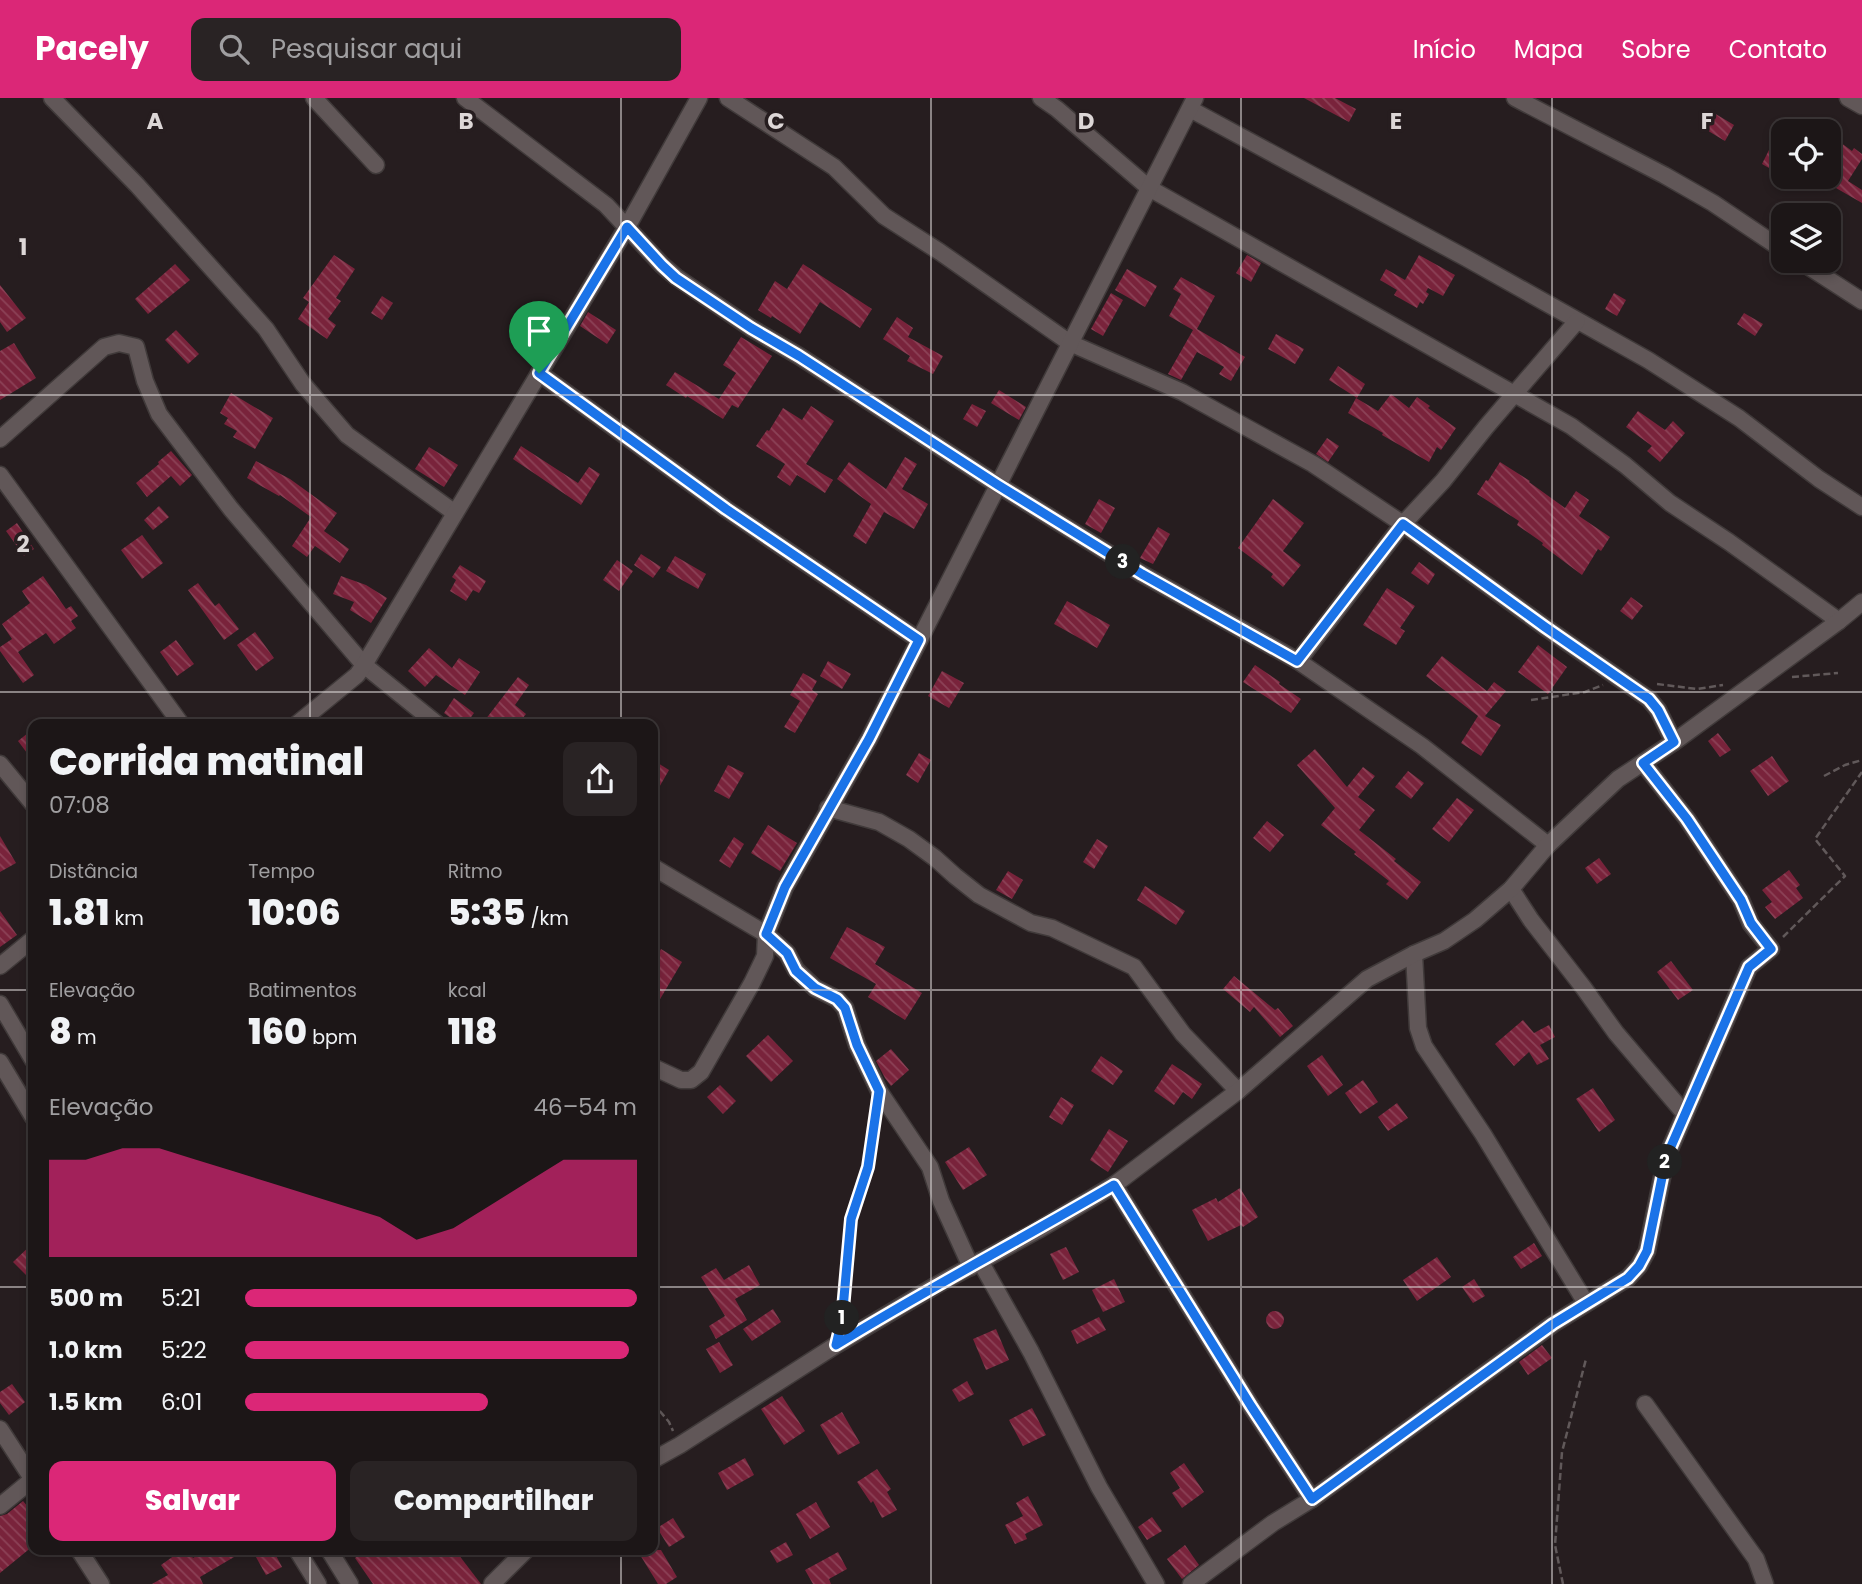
<!DOCTYPE html>
<html lang="pt">
<head>
<meta charset="utf-8">
<style>
	body { margin:0; font-family:Poppins,sans-serif; background:#292324; color:#f1f3f6; height:100vh; display:flex; flex-direction:column; font-size:26px; white-space:nowrap }
	* { box-sizing:border-box; margin:0 }
	p { font-size:23px; color:#a09fa1 }
	.icon { flex:none; width:38px; height:38px; fill:none; stroke:currentColor; stroke-width:2; stroke-linecap:round; stroke-linejoin:round }
	.map { position:relative; flex:1; overflow:hidden }
	.side { position:absolute; left:28px; top:621px; width:630px; height:836px; display:flex; flex-direction:column; background:#1c1617; border-radius:14px; box-shadow:0 4px 10px #0003,0 0 0 2px #3a3536 }
	.side>* { flex:none }
	.buttons { position:absolute; left:1771px; top:21px; display:grid; gap:14px }
	.buttons a { display:grid; place-items:center; width:70px; height:70px; border-radius:14px; background:#1c1617; box-shadow:0 4px 10px #0003,0 0 0 2px #3a3536; font-size:35px }
	.pin { position:absolute; display:grid; place-items:center; width:60px; height:60px; color:#fff; margin:-72px -30px; border-radius:50% 50% 50% 0; rotate:-45deg; box-shadow:0 0 7px #0007 }
	.pin .icon { rotate:45deg }
	.km { position:absolute; width:35px; height:35px; margin:-18px; border-radius:50%; background:#222; color:#fff; font-size:19px; line-height:35px; text-align:center }
	.round { display:grid; place-items:center; flex:none; width:74px; height:74px; border-radius:14px; background:#292324 }
	.headline { display:flex; align-items:center; justify-content:space-between; height:119px; padding:0 21px }
	h1 { font-size:38px; font-weight:800; line-height:52px }
	.stats { display:grid; grid-template-columns:repeat(3,1fr); gap:10px; height:119px; padding:7px 21px }
	.stats div { display:grid; align-content:center }
	.stats b { font-size:35px; font-weight:800 }
	.stats small { font-size:19px; font-weight:400 }
	.stats p { font-size:19px }
	.chart { height:196px; padding:14px 21px }
	.chart p { display:flex; justify-content:space-between }
	.chart svg { width:100%; height:126px; margin-top:7px; fill:#db2777; opacity:.7 }
	.button { display:flex; gap:14px; margin-top:auto; padding:14px 21px }
	.button a { flex:1; height:80px; border-radius:14px; background:#db2777; color:#fff; font-size:28px; font-weight:800; line-height:80px; text-align:center }
	.button a+a { background:#292324; color:#f1f3f6 }
	ul { padding:0 21px; list-style:none; font-size:23px }
	li { display:grid; grid-template-columns:112px 84px 1fr; align-items:center; height:52px }
	li i { height:18px; border-radius:9px; background:#db2777 }
	header { display:flex; align-items:center; gap:42px; box-sizing:border-box; height:98px; padding:0 35px; background:#db2777; color:#fff }
	header strong { font-size:33px }
	nav { display:flex; gap:38px; margin-inline-start:auto; font-size:24px }
	.search { width:490px; height:63px; background:#292324; display:flex; align-items:center; gap:18px; box-sizing:border-box; padding:0 24px; border-radius:14px; color:#a09fa1; font-size:26px }
	.map>svg:first-child { display:block }
	.building { fill:url(#building-back-hatch) }
	.lines { fill:none; stroke-linecap:round; stroke-linejoin:round }
	.minor-casing { stroke:#403a3a; stroke-width:19 }
	.path { stroke:#61595a; stroke-width:2.5; stroke-dasharray:7 3.5; stroke-linecap:butt }
	.minor { stroke:#615758; stroke-width:16 }
	.route-casing { stroke:#fff; stroke-width:14 }
	.route { stroke:#1a73e8; stroke-width:9 }
	.grid { fill:none; stroke:#ddd7d7; stroke-width:2; stroke-opacity:0.55 }
	.grid-label { font-size:23px; text-anchor:middle; font-weight:bold; fill:#ddd7d7; stroke:#261d1f; stroke-width:7; stroke-linejoin:round; paint-order:stroke }
</style>
</head>
<body>
<header>
<strong>Pacely</strong>
<div class="search"><svg class="icon" aria-label="search" viewBox="0 0 24 24"><circle cx="10" cy="10" r="6"/><path d="M15 15l6 6"/></svg>Pesquisar aqui</div>
<nav><a>Início</a><a>Mapa</a><a>Sobre</a><a>Contato</a></nav>
</header>
<div class="map">
<svg width="1862" height="1486" viewBox="0 0 1862 1486">
	<defs>
		<pattern id="building-back-hatch" width="6" height="6" patternUnits="userSpaceOnUse" patternTransform="scale(1.75)"><rect width="6" height="6" fill="#79233b"/><path d="M-1 5l2 2M0 0l6 6M5-1l2 2" fill="none" stroke="#8c4257"/></pattern>
	</defs>
	<rect width="100%" height="100%" fill="#261d1f"/>
	<g class="building">
		<path d="M1304,0H1335L1356,11L1349,24Z"/>
		<path d="M1714,15L1734,27L1725,43L1705,31Z"/>
		<path d="M1829,36L1852,53L1854,50L1862,56V61L1848,83L1862,92V105L1829,86Z"/>
		<path d="M1769,52L1783,60V78L1762,66Z"/>
		<path d="M334,157L355,171L336,200L341,203L328,221L336,227L327,241L298,221L309,204L303,200Z"/>
		<path d="M1247,157L1261,165L1251,184L1236,175Z"/>
		<path d="M1419,157L1455,177L1443,198L1428,190L1426,194L1429,196L1423,206L1420,204L1417,210L1394,197L1397,192L1380,182L1386,171L1405,182Z"/>
		<path d="M175,166L190,182L148,216L135,201Z"/>
		<path d="M803,166L872,211L860,230L820,204L800,236L772,218L771,220L758,212L775,183L787,191Z"/>
		<path d="M1127,171L1157,188L1145,209L1115,192Z"/>
		<path d="M1181,179L1215,198L1197,231L1245,259L1231,283L1219,276L1224,269L1197,254L1181,282L1168,276L1193,232L1169,218L1181,196L1173,191Z"/>
		<path d="M0,187L26,220L7,234L0,224Z"/>
		<path d="M1111,195L1123,202L1103,238L1091,231Z"/>
		<path d="M1614,195L1626,202L1617,218L1605,211Z"/>
		<path d="M382,198L393,205L382,222L371,215Z"/>
		<path d="M588,214L616,232L607,246L580,228Z"/>
		<path d="M1744,215L1763,226L1755,238L1737,226Z"/>
		<path d="M897,219L913,230L908,239L943,258L933,276L907,263L910,258L883,241Z"/>
		<path d="M176,232L199,256L188,266L165,242Z"/>
		<path d="M1276,236L1304,251L1295,266L1268,251Z"/>
		<path d="M741,239L772,258L738,310L732,307L723,321L687,298L686,300L666,287L675,274L719,301L736,275L723,267Z"/>
		<path d="M14,245L36,280L0,302V253Z"/>
		<path d="M1338,268L1365,286L1357,300L1329,282Z"/>
		<path d="M999,292L1026,309L1019,322L991,305Z"/>
		<path d="M231,295L273,320L255,351L233,339L237,333L224,326L228,320L220,315Z"/>
		<path d="M1391,296L1409,310L1417,299L1430,308L1428,310L1456,330L1441,352L1437,349L1429,364L1382,337L1383,335L1348,315L1356,300L1378,313Z"/>
		<path d="M972,306L986,313L977,329L963,321Z"/>
		<path d="M811,308L834,323L806,366L833,382L825,395L797,377L790,388L777,379L785,366L756,348L767,332L769,333L783,310L802,322Z"/>
		<path d="M1638,313L1665,332L1673,323L1685,335L1660,364L1647,353L1652,348L1626,329Z"/>
		<path d="M1327,340L1339,348L1328,364L1316,356Z"/>
		<path d="M521,348L578,385L589,369L600,376L581,407L513,361Z"/>
		<path d="M429,349L458,367L444,389L415,371Z"/>
		<path d="M171,353L192,377L180,388L171,378L147,399L136,385L159,366L158,364Z"/>
		<path d="M905,359L917,366L902,391L928,406L914,431L884,414L866,446L853,438L871,406L837,381L849,364L886,391Z"/>
		<path d="M256,363L290,381L337,415L324,433L349,451L340,465L315,448L307,459L292,448L311,419L280,397L279,398L247,380Z"/>
		<path d="M1500,364L1530,383L1529,384L1565,410L1576,393L1589,402L1579,418L1610,439L1601,453L1598,451L1582,477L1542,447L1543,445L1517,427L1519,423L1477,396L1486,382L1488,383Z"/>
		<path d="M1099,401L1115,410L1101,435L1085,426Z"/>
		<path d="M1273,401L1304,425L1283,453L1301,467L1283,489L1271,479L1273,476L1238,450Z"/>
		<path d="M159,408L169,419L153,432L144,422Z"/>
		<path d="M17,425L34,451L24,458L6,433Z"/>
		<path d="M1158,429L1170,436L1153,466L1140,460Z"/>
		<path d="M142,437L163,465L142,481L121,452Z"/>
		<path d="M641,456L661,469L653,480L634,467Z"/>
		<path d="M675,458L706,476L698,491L666,473Z"/>
		<path d="M617,462L633,473L619,493L603,482Z"/>
		<path d="M1419,464L1435,476L1428,487L1411,475Z"/>
		<path d="M460,467L486,483L479,495L473,492L466,503L450,493L456,482L452,479Z"/>
		<path d="M43,478L66,511L71,508L78,518L71,523L76,530L54,546L46,535L18,554L34,577L23,585L0,553V549L12,541L2,526L30,505L22,493Z"/>
		<path d="M341,478L366,487L387,500L371,525L350,512L354,504L333,496Z"/>
		<path d="M198,485L215,508L219,505L239,531L224,542L188,492Z"/>
		<path d="M1387,490L1415,508L1400,530L1405,533L1396,547L1363,527Z"/>
		<path d="M1631,499L1643,508L1632,522L1620,513Z"/>
		<path d="M1067,503L1110,527L1097,550L1054,526Z"/>
		<path d="M255,534L274,560L256,573L237,547Z"/>
		<path d="M176,542L194,566L177,578L160,554Z"/>
		<path d="M1538,547L1567,569L1548,596L1518,574Z"/>
		<path d="M429,550L452,570L459,560L480,574L465,597L436,577L425,589L408,573Z"/>
		<path d="M1442,558L1487,593L1494,584L1506,593L1485,618L1501,627L1481,658L1461,645L1478,618L1426,578Z"/>
		<path d="M828,563L851,576L842,591L820,578Z"/>
		<path d="M1255,567L1280,584L1279,586L1301,601L1291,615L1243,584Z"/>
		<path d="M942,573L964,585L949,610L928,598Z"/>
		<path d="M803,575L817,583L812,592L818,596L795,635L784,629L800,603L790,597Z"/>
		<path d="M518,579L529,587L515,607L526,616L518,626H482Z"/>
		<path d="M454,600L474,615L466,626H459L444,615Z"/>
		<path d="M33,631V663L18,643Z"/>
		<path d="M1718,635L1731,652L1720,659L1708,643Z"/>
		<path d="M1315,651L1347,689L1363,669L1375,678L1358,699L1375,712L1359,732L1396,761L1394,763L1421,784L1407,802L1386,786L1389,783L1354,756L1356,754L1321,727L1335,710L1297,667Z"/>
		<path d="M919,655L931,662L918,685L906,677Z"/>
		<path d="M1772,658L1789,683L1768,698L1750,673Z"/>
		<path d="M653,662L669,672L653,700Z"/>
		<path d="M728,667L744,675L729,701L714,693Z"/>
		<path d="M1408,673L1424,685L1411,701L1395,689Z"/>
		<path d="M1457,700L1474,712L1449,744L1432,731Z"/>
		<path d="M1267,723L1284,737L1270,754L1253,740Z"/>
		<path d="M768,727L797,745L780,773L751,755Z"/>
		<path d="M0,738L16,765L0,774Z"/>
		<path d="M734,739L744,746L730,770L719,763Z"/>
		<path d="M1097,741L1108,748L1094,771L1083,764Z"/>
		<path d="M1599,760L1611,776L1597,786L1585,770Z"/>
		<path d="M1789,772L1800,787L1796,790L1803,800L1775,821L1765,809L1772,804L1762,792Z"/>
		<path d="M1008,773L1023,782L1012,801L996,792Z"/>
		<path d="M1145,788L1185,813L1176,827L1137,802Z"/>
		<path d="M0,813L17,837L0,849Z"/>
		<path d="M847,829L885,849L875,866L922,895L905,922L868,899L876,886L830,860Z"/>
		<path d="M661,851L682,864L653,913V866Z"/>
		<path d="M1671,863L1693,892L1678,902L1657,874Z"/>
		<path d="M1234,878L1275,912L1278,910L1293,928L1280,939L1254,909L1250,914L1223,891Z"/>
		<path d="M1523,922L1534,935L1549,927L1555,939L1540,947L1549,961L1537,967L1529,954L1514,968L1495,946Z"/>
		<path d="M768,937L793,963L771,984L746,958Z"/>
		<path d="M891,951L909,972L891,988L885,980L876,963Z"/>
		<path d="M1322,957L1343,987L1328,998L1307,968Z"/>
		<path d="M1101,958L1123,973L1113,987L1091,973Z"/>
		<path d="M1172,966L1202,986L1192,1001L1183,994L1174,1007L1154,993Z"/>
		<path d="M1363,982L1378,1004L1360,1016L1345,995Z"/>
		<path d="M720,987L736,1003L723,1016L707,999Z"/>
		<path d="M1593,990L1615,1022L1599,1034L1576,1001Z"/>
		<path d="M1061,999L1074,1007L1062,1027L1049,1019Z"/>
		<path d="M1397,1005L1408,1020L1388,1033L1378,1019Z"/>
		<path d="M1109,1031L1128,1043L1108,1074L1090,1062Z"/>
		<path d="M969,1049L987,1077L963,1092L945,1064Z"/>
		<path d="M1240,1090L1258,1119L1243,1129L1241,1127L1208,1143L1192,1112L1216,1100L1218,1104Z"/>
		<path d="M33,1145V1170L26,1177L13,1164Z"/>
		<path d="M1534,1145L1542,1158L1521,1171L1513,1159Z"/>
		<path d="M1066,1149L1079,1174L1063,1182L1050,1156Z"/>
		<path d="M1437,1159L1451,1179L1417,1203L1403,1182Z"/>
		<path d="M749,1167L760,1187L735,1201L747,1222L716,1241L709,1228L725,1218L701,1179L716,1170L724,1182Z"/>
		<path d="M1114,1181L1125,1204L1103,1214L1092,1192Z"/>
		<path d="M1474,1181L1485,1198L1473,1205L1462,1189Z"/>
		<path d="M773,1211L781,1224L752,1243L743,1231Z"/>
		<circle cx="1275" cy="1222" r="9"/>
		<path d="M1099,1219L1106,1232L1077,1246L1071,1233Z"/>
		<path d="M996,1231L1009,1262L986,1272L973,1241Z"/>
		<path d="M719,1244L733,1267L720,1275L706,1251Z"/>
		<path d="M1542,1247L1552,1260L1528,1277L1519,1264Z"/>
		<path d="M967,1283L974,1296L959,1304L952,1292Z"/>
		<path d="M12,1286L25,1304L9,1317L0,1305V1294Z"/>
		<path d="M782,1298L805,1333L784,1347L761,1311Z"/>
		<path d="M1032,1310L1046,1337L1023,1348L1009,1322Z"/>
		<path d="M842,1314L860,1345L838,1357L820,1327Z"/>
		<path d="M745,1360L754,1377L727,1392L718,1375Z"/>
		<path d="M1184,1365L1204,1394L1182,1410L1172,1395L1180,1390L1170,1375Z"/>
		<path d="M877,1371L891,1391L887,1394L897,1412L882,1420L873,1403L871,1405L857,1384Z"/>
		<path d="M1028,1398L1043,1427L1025,1436L1027,1441L1015,1446L1005,1427L1023,1418L1016,1405Z"/>
		<path d="M23,1403L33,1415V1448L0,1475V1418L7,1416Z"/>
		<path d="M816,1404L830,1429L810,1441L796,1416Z"/>
		<path d="M1152,1419L1162,1433L1147,1442L1138,1429Z"/>
		<path d="M673,1420L685,1439L669,1449L657,1430Z"/>
		<path d="M786,1444L793,1457L777,1465L770,1453Z"/>
		<path d="M1185,1447L1199,1467L1182,1481L1167,1461Z"/>
		<path d="M182,1452H188L193,1460L206,1452H246L200,1479L203,1486H152L168,1477L161,1467Z"/>
		<path d="M252,1452H273L282,1469L266,1477Z"/>
		<path d="M365,1452H455L481,1486H373L355,1460Z"/>
		<path d="M637,1452H661L677,1479L666,1486H658Z"/>
		<path d="M838,1454L847,1471L829,1481L831,1486H813L805,1472Z"/>
	</g>
	<g class="lines">
		<defs>
			<g id="minor">
				<path d="M52,0L137,87L266,231L303,286L347,337L455,415"/>
				<path d="M314,0L376,67"/>
				<path d="M465,0L606,107L662,167L676,179L751,230L799,258L998,387L1142,476L1298,563L1422,648L1548,747"/>
				<path d="M728,0L834,69L884,118L940,154L1070,245L1182,294L1313,366L1403,426L1545,529L1649,601L1658,612L1674,644"/>
				<path d="M1041,0L1057,11L1149,90L1571,328L1625,367L1670,405L1729,444L1839,523"/>
				<path d="M1515,0L1664,77L1713,105L1783,152"/>
				<path d="M1848,0L1862,8"/>
				<path d="M1190,11L1466,160L1648,262L1739,320L1819,381L1862,409"/>
				<path d="M1800,163L1862,203"/>
				<path d="M539,275L726,411L919,542"/>
				<path d="M0,341L104,249L119,245L136,249L145,283L159,316L231,411L364,567L437,626"/>
				<path d="M0,377L181,626"/>
				<path d="M1298,563L1403,426L1443,383L1486,329L1577,223"/>
				<path d="M297,626L357,577L364,567L627,129L699,0"/>
				<path d="M0,666L33,706"/>
				<path d="M828,710L879,724L909,741L935,760L955,778L979,797L1031,825L1052,830L1134,869L1183,936L1238,993"/>
				<path d="M653,769L766,836L787,855L796,872L815,890L837,901L845,910L857,947L879,993L930,1069L941,1103L971,1169"/>
				<path d="M1511,791L1531,822L1583,889L1616,935L1685,1016"/>
				<path d="M1414,856L1418,930L1424,948L1483,1036L1586,1205"/>
				<path d="M0,868L33,841"/>
				<path d="M0,906L33,962"/>
				<path d="M0,964L33,1019"/>
				<path d="M653,969L681,982H691L701,974L752,885L765,858L766,836L785,789L869,641L1195,0"/>
				<path d="M1114,1087L1251,1308L1312,1401"/>
				<path d="M980,1163L1031,1254L1099,1389L1156,1486"/>
				<path d="M1645,1306L1756,1461L1765,1486"/>
				<path d="M0,1331L33,1382"/>
				<path d="M653,1362L680,1347L836,1247L935,1188L1038,1132L1114,1087L1238,993L1367,881L1414,856L1444,843L1475,822L1511,791L1548,747L1618,681L1674,644L1839,523L1862,504"/>
				<path d="M0,1408L33,1381"/>
				<path d="M79,1452L101,1486"/>
				<path d="M297,1452L318,1486"/>
				<path d="M329,1452L350,1486"/>
				<path d="M492,1486L526,1452"/>
				<path d="M1191,1486L1273,1425L1312,1401L1553,1226L1628,1180L1639,1168L1647,1153L1666,1060L1749,869L1771,851L1751,826L1741,802L1687,721L1643,665"/>
			</g>
		</defs>
		<use href="#minor" class="minor-casing"/>
		<g class="path">
			<path d="M1792,579L1838,575"/>
			<path d="M1657,586L1697,591L1723,587"/>
			<path d="M1531,602L1585,594L1603,587"/>
			<path d="M1824,678L1845,667L1862,662"/>
			<path d="M1783,839L1845,778L1815,741L1862,674"/>
			<path d="M841,1227L851,1121L868,1069L876,1017"/>
			<path d="M653,1305L669,1324L673,1333"/>
			<path d="M1563,1486L1555,1447L1562,1354L1586,1261"/>
		</g>
		<use href="#minor" class="minor"/>
	</g>
	<g class="lines">
		<defs>
			<path id="route" d="M627,129L662,167L676,180L751,230L799,258L998,387L1142,476L1297,563L1403,426L1545,529L1649,601L1658,612L1674,644L1643,665L1687,721L1741,802L1751,825L1771,851L1749,869L1666,1060L1647,1153L1639,1168L1628,1180L1553,1226L1312,1401L1251,1308L1114,1087C1022,1141 927,1191 836,1247L842,1222L851,1121L868,1069L879,993L857,947L845,910L837,901L815,890L796,873L787,855L766,836L785,789L869,641L919,542L726,411L539,275Z"/>
		</defs>
		<use href="#route" class="route-casing"/>
		<use href="#route" class="route"/>
	</g>
	<path class="grid" d="M310,0V626M621,0V626M931,0V1486M1241,0V1486M1552,0V1486M0,297H1862M0,594H1862M0,892H33M653,892H1862M0,1189H33M653,1189H1862M310,1452V1486M621,1452V1486"/>
	<g class="grid-label">
		<text x="155" y="31">A</text>
		<text x="466" y="31">B</text>
		<text x="776" y="31">C</text>
		<text x="1086" y="31">D</text>
		<text x="1396" y="31">E</text>
		<text x="1707" y="31">F</text>
		<text x="23" y="157">1</text>
		<text x="23" y="454">2</text>
	</g>
</svg>
<div class="buttons">
<a><svg class="icon" aria-label="locate" viewBox="0 0 24 24"><circle cx="12" cy="12" r="6"/><path d="M12 2v4M12 18v4M2 12h4M18 12h4"/></svg></a>
<a><svg class="icon" aria-label="layers" viewBox="0 0 24 24"><path d="M12 4l9 5-9 5-9-5zM3 14l9 5 9-5"/></svg></a>
</div>
<div class="pin" style="left:539px;top:275px;background:#1e9e55"><svg class="icon" aria-label="arrive" viewBox="0 0 24 24"><path d="M6 21V4h12l-3 4 3 4H6"/></svg></div>
<b class="km" style="left:842px;top:1220px">1</b>
<b class="km" style="left:1665px;top:1064px">2</b>
<b class="km" style="left:1123px;top:464px">3</b>
<section class="side">
<div class="headline"><div><h1>Corrida matinal</h1><p>07:08</p></div><a class="round"><svg class="icon" aria-label="share" viewBox="0 0 24 24"><path d="M12 15V3M7 8l5-5 5 5M5 13v7h14v-7"/></svg></a></div>
<div class="stats">
<div><p>Distância</p><b>1.81<small> km</small></b></div>
<div><p>Tempo</p><b>10:06</b></div>
<div><p>Ritmo</p><b>5:35<small> /km</small></b></div>
</div>
<div class="stats">
<div><p>Elevação</p><b>8<small> m</small></b></div>
<div><p>Batimentos</p><b>160<small> bpm</small></b></div>
<div><p>kcal</p><b>118</b></div>
</div>
<div class="chart"><p><span>Elevação</span>46–54 m</p>
<svg viewBox="0 0 160 44" preserveAspectRatio="none"><path d="M0 44V10L10 10L20 6L30 6L40 10L50 14L60 18L70 22L80 26L90 30L100 38L110 34L120 26L130 18L140 10L150 10L160 10V44z"/></svg>
</div>
<ul>
<li><b>500 m</b>5:21<i style="width:100%"></i></li>
<li><b>1.0 km</b>5:22<i style="width:98%"></i></li>
<li><b>1.5 km</b>6:01<i style="width:62%"></i></li>
</ul>
<div class="button"><a>Salvar</a><a>Compartilhar</a></div>
</section>
</div>
</body>
</html>
